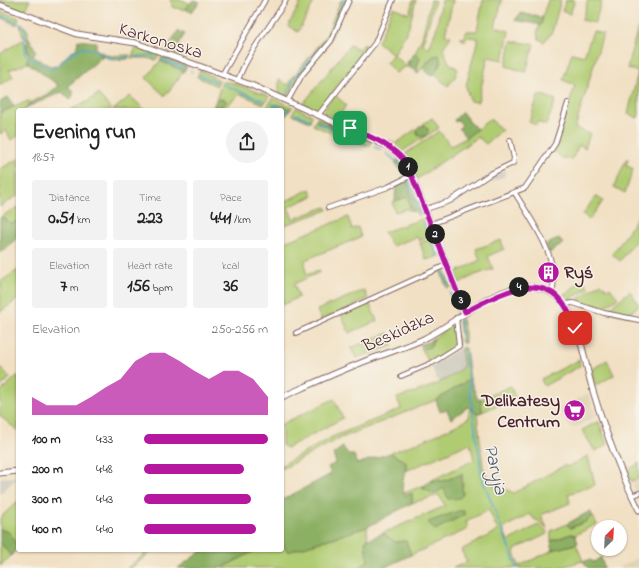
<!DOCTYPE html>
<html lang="en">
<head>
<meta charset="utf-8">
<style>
	body { margin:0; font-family:"Indie Flower",sans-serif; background:#f2f2f2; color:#222; height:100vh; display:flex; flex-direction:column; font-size:15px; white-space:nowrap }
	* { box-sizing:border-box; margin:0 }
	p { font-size:13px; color:#767676 }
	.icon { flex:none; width:22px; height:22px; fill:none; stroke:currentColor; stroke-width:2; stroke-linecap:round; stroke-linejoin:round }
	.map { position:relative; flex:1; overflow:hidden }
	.details { position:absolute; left:16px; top:108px; width:268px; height:444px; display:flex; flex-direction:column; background:#fff; border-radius:4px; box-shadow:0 1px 3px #0004 }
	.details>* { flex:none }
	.needle { width:26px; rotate:24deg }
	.controls { position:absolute; left:591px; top:520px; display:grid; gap:8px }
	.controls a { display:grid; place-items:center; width:36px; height:36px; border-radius:50%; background:#fff; box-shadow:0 1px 3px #0004; font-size:20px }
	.pin { position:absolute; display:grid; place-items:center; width:34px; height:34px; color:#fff; margin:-17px; border-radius:8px; box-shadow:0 2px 6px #0006 }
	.km { position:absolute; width:20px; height:20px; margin:-10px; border-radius:50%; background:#222; color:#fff; font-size:11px; line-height:20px; text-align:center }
	.round { display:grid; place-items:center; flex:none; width:42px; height:42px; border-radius:21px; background:#f2f2f2 }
	.headline { display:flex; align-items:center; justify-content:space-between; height:68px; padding:0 16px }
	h1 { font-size:22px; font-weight:800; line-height:30px }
	.stats { display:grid; grid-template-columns:repeat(3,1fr); gap:6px; height:68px; padding:4px 16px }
	.stats div { display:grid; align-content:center; border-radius:4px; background:#f2f2f2; text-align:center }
	.stats b { font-size:17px; font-weight:800 }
	.stats small { font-size:11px; font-weight:400 }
	.stats p { font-size:11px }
	.chart { height:112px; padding:8px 16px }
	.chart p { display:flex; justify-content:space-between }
	.chart svg { width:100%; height:72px; margin-top:4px; fill:#b5179e; opacity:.7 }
	ul { padding:0 16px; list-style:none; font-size:13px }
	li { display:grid; grid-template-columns:64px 48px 1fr; align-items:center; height:30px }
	li i { height:10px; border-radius:5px; background:#b5179e }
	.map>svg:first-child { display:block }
	.built { fill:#dfd3b4 }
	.industrial { fill:#c7c4b8 }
	.green { fill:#b0cc72; stroke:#7d764e }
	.forest { fill:#8cb064; stroke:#6b6848 }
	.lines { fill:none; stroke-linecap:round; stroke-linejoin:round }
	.stream { stroke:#4da5ca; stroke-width:1.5 }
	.minor-casing { stroke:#846360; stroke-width:6 }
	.tertiary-casing { stroke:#846360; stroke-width:7 }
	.minor { stroke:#fff; stroke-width:4 }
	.tertiary { stroke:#fff; stroke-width:5 }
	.route-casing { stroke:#fff; stroke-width:8 }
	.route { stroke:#b5179e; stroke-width:5 }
	.labels { text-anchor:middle; stroke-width:3; stroke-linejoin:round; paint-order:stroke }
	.street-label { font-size:18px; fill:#4a1f2b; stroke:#f7f3e8 }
	.poi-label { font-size:18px; font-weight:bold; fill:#4a1f2b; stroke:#f7f3e8; text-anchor:start }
	.water-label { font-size:19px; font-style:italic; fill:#4b556b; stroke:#f7f3e8 }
</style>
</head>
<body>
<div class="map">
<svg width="639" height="568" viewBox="0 0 639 568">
	<rect width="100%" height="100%" fill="#f7f3e8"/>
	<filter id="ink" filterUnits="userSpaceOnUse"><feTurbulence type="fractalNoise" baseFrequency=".025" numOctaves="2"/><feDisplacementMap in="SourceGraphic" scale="8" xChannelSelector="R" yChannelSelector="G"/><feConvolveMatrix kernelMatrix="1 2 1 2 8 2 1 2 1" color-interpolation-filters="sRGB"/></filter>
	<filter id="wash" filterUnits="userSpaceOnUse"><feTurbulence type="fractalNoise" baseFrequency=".012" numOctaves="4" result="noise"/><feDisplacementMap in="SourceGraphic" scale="16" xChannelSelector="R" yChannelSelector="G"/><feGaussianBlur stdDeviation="0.9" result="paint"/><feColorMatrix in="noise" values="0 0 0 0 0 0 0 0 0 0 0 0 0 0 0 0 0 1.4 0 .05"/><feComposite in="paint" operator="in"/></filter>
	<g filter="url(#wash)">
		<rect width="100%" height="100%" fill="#f1e0c3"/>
		<g class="built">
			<path d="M588,394L596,417L575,428H571L566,423L559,408Z"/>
			<path d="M639,478V491L636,493L631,481Z"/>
			<path d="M639,557V568H618L637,558Z"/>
		</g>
		<g class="industrial">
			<path d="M506,169L505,176L492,182L489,177Z"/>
			<path d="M461,348L464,366L439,384L431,366Z"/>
			<path d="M16,477L15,480L0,494V478Z"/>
		</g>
		<g class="green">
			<path d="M0,0H30L24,12L0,2Z"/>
			<path d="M169,0H183L190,4L184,10L172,7V2Z"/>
			<path d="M302,0H315L298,32L288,26Z"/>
			<path d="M341,0H347L331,38L301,74L287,97L279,94V79L287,85L326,36Z"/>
			<path d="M413,0H416L409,27L394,55L405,65L409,60V67H404L396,73L386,63L393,54L378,42L393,7L409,14Z"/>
			<path d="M431,0H435L423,45L429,48L436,30L442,0H453L445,35L451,36L443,48L449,63L458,69L455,77L448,86L434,74L441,63L433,56L418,73L417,67L420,57L415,53L422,38Z"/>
			<path d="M483,0H502L495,27L509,31L503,60L488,57L478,102L470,101L466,86L478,38L468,37L465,41L460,38H464L467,31H477Z"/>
			<path d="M548,0H561L552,32L544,42L539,39L537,33Z"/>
			<path d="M566,0H575L570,14L562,11Z"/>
			<path d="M588,0H602L595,23L582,20Z"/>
			<path d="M0,11L19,18L16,25L0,17Z"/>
			<path d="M22,23L28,31V40L23,37L20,27Z"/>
			<path d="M638,27L639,115L638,118L628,114L638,72L627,68Z"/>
			<path d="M593,31L603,34L575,128L590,134L585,148L579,145L572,159L562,158L554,151L575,85L563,80L572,53L584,56Z"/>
			<path d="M173,39L179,43L181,51L179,56L166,50Z"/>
			<path d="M22,40L27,44V52L30,55L27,59L28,63L9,70L13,77L0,85V54Z"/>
			<path d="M511,41L534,44L526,72L506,66Z"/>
			<path d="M365,44V54L340,82L319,111L303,104L350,45L358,49Z"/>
			<path d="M136,48L159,55L156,60L146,58H131Z"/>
			<path d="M99,51L110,56L130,55L128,59L112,60L98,53Z"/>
			<path d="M160,61L184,71L165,96L146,78Z"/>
			<path d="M200,70L219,80L217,86L197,77Z"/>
			<path d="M222,82H230L269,96L264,104L240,94L225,107L228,110H209L213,107L223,106L222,99L216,100Z"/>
			<path d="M98,94L112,110H70L87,102Z"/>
			<path d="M539,94L556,100L546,125L537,122L536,125L529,122Z"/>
			<path d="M335,95L346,105L338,118L324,114L323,111Z"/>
			<path d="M130,96L145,110H113Z"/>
			<path d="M273,98L293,107L291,109L276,104L270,109L272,110H269L267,107Z"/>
			<path d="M28,101L31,102L25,108L26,110H18V136L11,140L6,130L0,134V113Z"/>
			<path d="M296,108L312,115L310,122L292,114Z"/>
			<path d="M432,118L439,128L401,152L387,143L389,140L395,144L416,129L418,136L429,130L423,124Z"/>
			<path d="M490,119L502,130L486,144L478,137L417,179L413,168L405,154L439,131L451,146L466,138Z"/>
			<path d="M315,121L345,130L342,138L313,125Z"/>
			<path d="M351,132L372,142L369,147L348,138Z"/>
			<path d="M627,158L628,160L626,166L632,168L633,170L625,193L614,187Z"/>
			<path d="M18,159V195L0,207V169Z"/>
			<path d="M410,179L416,193L412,196H416L419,202L410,197V188L406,181Z"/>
			<path d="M310,189L313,196L288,207L293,219L326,207L328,210L282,226V203Z"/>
			<path d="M596,196L603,201L589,220L583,214Z"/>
			<path d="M408,197L410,207L414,212L407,209L395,212L392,202Z"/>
			<path d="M18,207V221L11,224L2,216Z"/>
			<path d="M639,214V237L620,261L612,254L622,241Z"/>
			<path d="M348,217L352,229L358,227L361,237L305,260L306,275L319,270L320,272L294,284L299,297L282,305V243Z"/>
			<path d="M425,218L432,235L419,241L417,237L392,246L384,232Z"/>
			<path d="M433,238L440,256L426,260L420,243Z"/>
			<path d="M501,240L504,249L488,256L493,269L475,275L459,283L455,273L480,260L476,249Z"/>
			<path d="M444,269L450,284L451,287L447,288L440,270Z"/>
			<path d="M18,270V299L0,312V293L2,291L0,282Z"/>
			<path d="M583,280L589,288L567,301L562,296Z"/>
			<path d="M601,283L607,289L610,288L618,298L600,310L580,302L578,299Z"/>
			<path d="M364,290L368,299L321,320L317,310Z"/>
			<path d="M630,291L639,305L627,316L606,311Z"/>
			<path d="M369,303L377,321L349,333L341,314Z"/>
			<path d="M462,319L465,333V343H462L459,321Z"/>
			<path d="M453,324L458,343L456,347L429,363L422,349L430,347L434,338Z"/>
			<path d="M388,333L393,346L356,358L351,348Z"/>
			<path d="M461,348H466L470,379L436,400L336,440L282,469V465L332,437L401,409L397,398C420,390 446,384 464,366Z"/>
			<path d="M579,360L580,366L544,386L541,379Z"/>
			<path d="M607,360L614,375L595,386L591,370Z"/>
			<path d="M0,366L10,378L0,387Z"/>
			<path d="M18,375V431L0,416V392Z"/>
			<path d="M511,386L515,398L482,412L481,399Z"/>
			<path d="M334,399L343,418L287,448L282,445V424Z"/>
			<path d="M470,408L477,414L483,466L488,481L514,493L565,465L567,467L588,456L595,485L568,494L570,503L541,515L547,528L537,520H535L530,514L503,528L508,541L538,525L547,531V534L516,549L514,553L519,566L553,550L576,544L583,561L558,568H453L467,562L461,550L498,531L489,510L466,521L468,529L411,555L406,541L395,542L383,533L445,506L439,495L412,503V493L405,496L404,493L425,485L422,488L463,486L462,474L444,481H430L474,460L470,443L406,471V462L390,453C417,443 444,433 469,418Z"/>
			<path d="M597,422H599L607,445L595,451L582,430Z"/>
			<path d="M639,463V478L631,481L627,471Z"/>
			<path d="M18,501V547L10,533L0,529V518Z"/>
			<path d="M592,515L597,524L575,535L571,534L551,541V531L567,524L571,528L587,521Z"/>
			<path d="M367,527L368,539L365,541L368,561L358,568H222L256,550H282V542L288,552Z"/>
			<path d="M0,542L11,556L0,566Z"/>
			<path d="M150,550H154L131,568H127Z"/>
		</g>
		<g class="forest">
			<path d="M193,0L200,2L191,12L185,9Z"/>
			<path d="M521,13L543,18L541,25L515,20Z"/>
			<path d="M178,31L185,34L179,43L173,39Z"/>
			<path d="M29,38L36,51L33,56C63,76 53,63 77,48L78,40L96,42V49L99,51L98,53L103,56L68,86L73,91V95L70,100L62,92L25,108C34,98 50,96 58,85L28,63L27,59L30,55C26,50 26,44 29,38Z"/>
			<path d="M415,53L420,57L417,67L418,73L409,67V60Z"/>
			<path d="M439,55L441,63L434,74L429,75L423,68L433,56Z"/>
			<path d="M162,57L187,66L184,71L160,61Z"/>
			<path d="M8,97L14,106L0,113V102Z"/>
			<path d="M222,99L227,101L223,106L213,107L216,100Z"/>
			<path d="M276,104L291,109L285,117L282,115V110L270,109Z"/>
			<path d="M462,112L468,120L477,129L466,138L459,128L462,125L458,120L455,122L454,120Z"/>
			<path d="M317,117L340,128L338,130L315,121Z"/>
			<circle cx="422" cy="131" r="5.5"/>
			<path d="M398,159L406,170L403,174L395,162Z"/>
			<path d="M406,181L410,188V197L419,202L422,211L419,216L410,207L407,197L395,201L396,185Z"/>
			<path d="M2,216L11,224L18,221V228L16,229L18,237L4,250L0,252V218Z"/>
			<path d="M559,238L563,244L549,253L546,245Z"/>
			<path d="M434,338L430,347L422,349L420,344L430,342V340Z"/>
			<path d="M470,379L478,400L481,399L482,412L477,414L468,407L451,419L447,410L440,412L436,400Z"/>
			<path d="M343,447L349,455H354L357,464L390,453L406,462C406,477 399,481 405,496L412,493V503L367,527L288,552L282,542V500L331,474L328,467L336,463L333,454Z"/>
			<path d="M462,474L461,478L463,494L460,498L448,499L444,488L434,494L422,488L430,481H444Z"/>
			<path d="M458,511H464V515L435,530L428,522Z"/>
			<path d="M590,511L592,515L587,521L570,528L567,524Z"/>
			<path d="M0,529L10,533L18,547L11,556L0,542Z"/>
			<path d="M383,533L395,542L406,541L411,555L383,568H358L368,561L365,541Z"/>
			<path d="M571,534L575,535L578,543L553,550L551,541Z"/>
			<path d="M203,550H256L222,568H178Z"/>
			<path d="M601,557L604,568H588L583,561L590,560L594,562Z"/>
		</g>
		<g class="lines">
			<g class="stream">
				<path d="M0,15L20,24L25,29V54L49,70C62,67 67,52 79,49C91,45 101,55 112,58C117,59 123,58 128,57"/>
				<path d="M134,57L150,55L155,57"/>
				<path d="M162,60L183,68"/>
				<path d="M191,71L192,72"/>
				<path d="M199,75L216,82"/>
				<path d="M224,85L264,101"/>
				<path d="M286,95L294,79L329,37L344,0"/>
				<path d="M272,104L288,111"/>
				<path d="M296,114L310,120"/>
				<path d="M317,123L344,134"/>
				<path d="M348,136L367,144"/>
				<path d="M375,147L381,150"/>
				<path d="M386,153L402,166L405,175"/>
				<path d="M408,181L420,214"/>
				<path d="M423,221L428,234"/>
				<path d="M431,242L437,256"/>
				<path d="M442,271L448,285"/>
				<path d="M450,293L456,310"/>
				<path d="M460,321L463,343"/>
				<path d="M464,348L482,478L517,568"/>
			</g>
		</g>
	</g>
	<g filter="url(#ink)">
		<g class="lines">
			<defs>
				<g id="minor">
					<path d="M222,75L265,0"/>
					<path d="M238,80C249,50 270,28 286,0"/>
					<path d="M288,100L302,75L331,41L349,0"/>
					<path d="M319,114L375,43L393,0"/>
					<path d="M515,193C531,220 561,259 552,293"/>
					<path d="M328,208L388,187L412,175"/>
					<path d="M426,209L450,201L490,174L513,163L514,158L510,140"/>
					<path d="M431,224L525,188L555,144L568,103"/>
					<path d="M565,304L573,303L604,313L639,320"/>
					<path d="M296,333L446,265"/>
					<path d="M401,376L432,363L459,346L456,318"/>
					<path d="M632,496L639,493"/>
				</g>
				<g id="tertiary">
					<path d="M0,5L77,34L136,43L251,85L389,147L402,158L410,171L465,312"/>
					<path d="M282,397C309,385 335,373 363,362C381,355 401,349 419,341C452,327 486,291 523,287C542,285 559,294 568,310C582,334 585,365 593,391C605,431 620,472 639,510"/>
					<path d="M0,473L18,471"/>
				</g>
			</defs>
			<use href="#minor" class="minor-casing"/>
			<use href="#tertiary" class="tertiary-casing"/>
			<use href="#minor" class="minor"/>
			<use href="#tertiary" class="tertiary"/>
		</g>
	</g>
	<g class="lines" filter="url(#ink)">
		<defs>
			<path id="route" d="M350,128C371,137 393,145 407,164L465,312C508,289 555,263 575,328"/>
		</defs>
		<use href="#route" class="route-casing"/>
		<use href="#route" class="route"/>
	</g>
	<defs>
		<symbol id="building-disc" viewBox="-11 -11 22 22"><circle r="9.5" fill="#b5179e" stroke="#f7f3e8"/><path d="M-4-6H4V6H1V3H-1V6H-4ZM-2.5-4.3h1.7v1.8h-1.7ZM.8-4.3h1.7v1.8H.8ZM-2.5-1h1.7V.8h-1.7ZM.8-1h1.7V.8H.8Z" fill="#fff"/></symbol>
		<symbol id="supermarket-disc" viewBox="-11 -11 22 22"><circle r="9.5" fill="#b5179e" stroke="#f7f3e8"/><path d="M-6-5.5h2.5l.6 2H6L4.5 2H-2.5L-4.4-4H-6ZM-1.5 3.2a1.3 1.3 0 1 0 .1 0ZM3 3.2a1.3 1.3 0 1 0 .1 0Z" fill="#fff"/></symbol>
	</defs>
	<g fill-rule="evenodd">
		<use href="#building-disc" x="536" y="260" width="25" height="25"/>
		<use href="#supermarket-disc" x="562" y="398" width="25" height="25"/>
	</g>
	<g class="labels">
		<g class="street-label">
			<text transform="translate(161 40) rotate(17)" y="6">Karkonoska</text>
			<text transform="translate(398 331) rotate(-24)" y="6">Beskidzka</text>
		</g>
		<g class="poi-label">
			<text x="564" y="278">Ryś</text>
			<text x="560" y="406" text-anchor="end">Delikatesy<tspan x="560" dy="21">Centrum</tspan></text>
		</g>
		<g class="water-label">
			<text transform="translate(497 469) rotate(77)" y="7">Paryja</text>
		</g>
	</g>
</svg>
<div class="controls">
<a><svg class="needle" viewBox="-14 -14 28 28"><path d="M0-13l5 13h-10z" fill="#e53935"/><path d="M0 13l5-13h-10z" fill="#767676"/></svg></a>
</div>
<div class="pin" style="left:350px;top:128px;background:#1e9e55"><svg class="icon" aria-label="arrive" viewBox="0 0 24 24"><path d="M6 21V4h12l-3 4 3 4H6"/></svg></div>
<div class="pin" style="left:575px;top:328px;background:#d93025"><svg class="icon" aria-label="check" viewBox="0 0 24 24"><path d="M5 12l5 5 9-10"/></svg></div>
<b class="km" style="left:408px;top:167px">1</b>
<b class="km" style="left:435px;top:234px">2</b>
<b class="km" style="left:461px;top:300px">3</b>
<b class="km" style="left:519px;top:287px">4</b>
<section class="details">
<div class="headline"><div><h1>Evening run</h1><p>18:57</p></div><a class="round"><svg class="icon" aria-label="share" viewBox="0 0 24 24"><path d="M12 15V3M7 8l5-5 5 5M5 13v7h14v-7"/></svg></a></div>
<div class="stats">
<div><p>Distance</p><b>0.51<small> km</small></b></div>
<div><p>Time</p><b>2:23</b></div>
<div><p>Pace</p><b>4:41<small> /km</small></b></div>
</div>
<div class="stats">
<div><p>Elevation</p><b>7<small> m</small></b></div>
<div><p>Heart rate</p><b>156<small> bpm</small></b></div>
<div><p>kcal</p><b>36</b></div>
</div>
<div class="chart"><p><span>Elevation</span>250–256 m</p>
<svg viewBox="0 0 160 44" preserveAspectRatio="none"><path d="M0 44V33L10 38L20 38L30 38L40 33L50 27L60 22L70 11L80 6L90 6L100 11L110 17L120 22L130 17L140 17L150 22L160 33V44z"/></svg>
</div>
<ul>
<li><b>100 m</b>4:33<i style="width:100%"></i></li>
<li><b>200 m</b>4:48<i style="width:81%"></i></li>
<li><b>300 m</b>4:43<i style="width:86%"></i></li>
<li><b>400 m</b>4:40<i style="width:90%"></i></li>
</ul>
</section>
</div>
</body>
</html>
